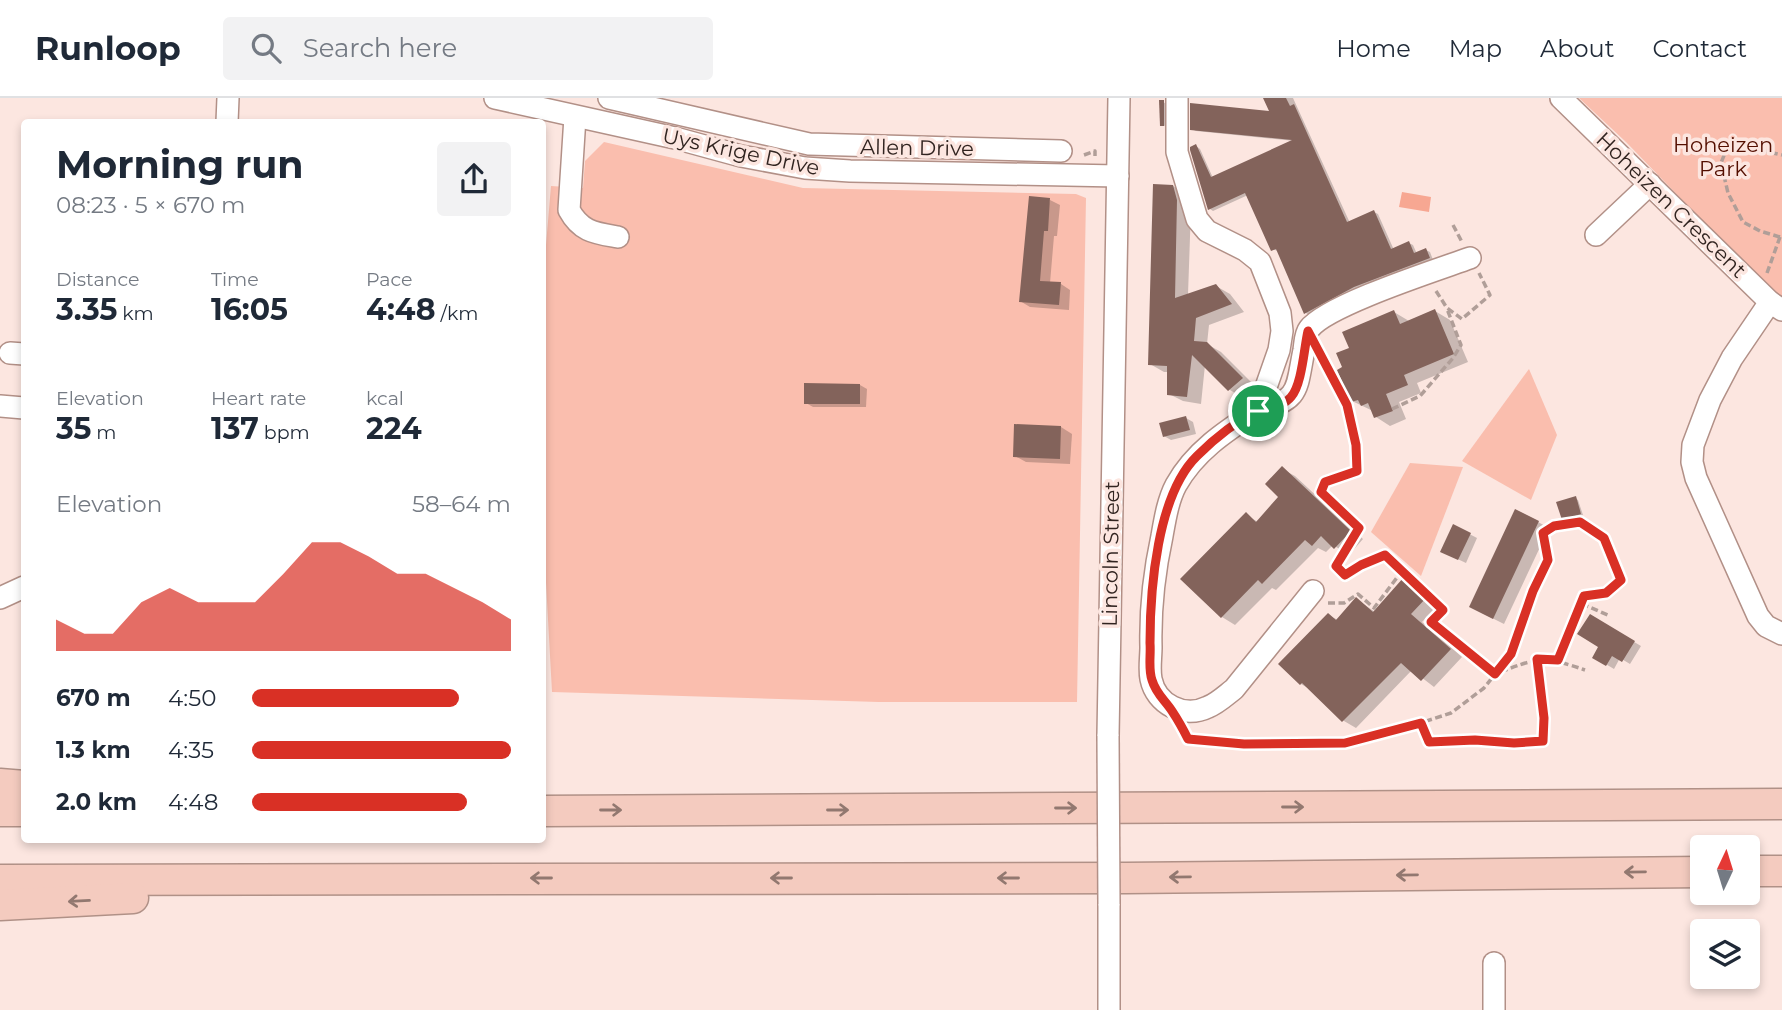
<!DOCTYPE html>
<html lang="en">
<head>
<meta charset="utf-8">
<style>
	body { margin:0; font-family:Montserrat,sans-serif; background:#f2f2f3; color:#1f2937; height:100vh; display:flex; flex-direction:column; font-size:26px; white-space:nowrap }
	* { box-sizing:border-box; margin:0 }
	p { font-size:23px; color:#747a83 }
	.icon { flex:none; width:38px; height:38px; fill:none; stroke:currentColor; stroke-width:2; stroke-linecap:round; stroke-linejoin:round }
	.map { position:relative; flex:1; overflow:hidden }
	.details { position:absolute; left:21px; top:21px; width:525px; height:724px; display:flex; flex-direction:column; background:#fff; border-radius:7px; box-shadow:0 4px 10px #0003 }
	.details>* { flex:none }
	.needle { width:46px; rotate:4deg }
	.tools { position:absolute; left:1690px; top:737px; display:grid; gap:14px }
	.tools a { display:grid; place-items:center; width:70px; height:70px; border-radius:7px; background:#fff; box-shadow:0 4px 10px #0003; font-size:35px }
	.pin { position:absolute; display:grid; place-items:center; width:60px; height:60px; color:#fff; margin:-30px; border:4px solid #fff; border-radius:50%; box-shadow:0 2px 7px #0007 }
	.round { display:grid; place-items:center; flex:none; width:74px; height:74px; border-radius:7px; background:#f2f2f3 }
	.summary { display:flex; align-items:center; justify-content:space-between; height:119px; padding:0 35px }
	h1 { font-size:38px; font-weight:700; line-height:52px }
	.metrics { display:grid; grid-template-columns:repeat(3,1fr); gap:10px; height:119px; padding:7px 35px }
	.metrics div { display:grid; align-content:center }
	.metrics b { font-size:30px; font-weight:700 }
	.metrics small { font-size:19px; font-weight:400 }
	.metrics p { font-size:19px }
	.chart { height:196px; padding:14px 35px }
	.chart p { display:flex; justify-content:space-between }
	.chart svg { width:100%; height:126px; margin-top:7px; fill:#d93025; opacity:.7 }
	ul { padding:0 35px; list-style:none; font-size:23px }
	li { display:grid; grid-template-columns:112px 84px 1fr; align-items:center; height:52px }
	li i { height:18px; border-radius:9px; background:#d93025 }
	header { display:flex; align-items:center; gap:42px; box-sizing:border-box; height:98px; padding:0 35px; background:#fff; border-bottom:2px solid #e0e1e3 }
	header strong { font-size:33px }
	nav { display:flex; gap:38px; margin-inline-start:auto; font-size:24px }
	.search { width:490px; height:63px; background:#f2f2f3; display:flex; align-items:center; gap:18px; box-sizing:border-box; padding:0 24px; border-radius:7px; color:#747a83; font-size:26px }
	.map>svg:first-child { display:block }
	.green { fill:#fabeae }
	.water { fill:#f7a792 }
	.shadow { fill:#0003 }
	.building { fill:#83635b }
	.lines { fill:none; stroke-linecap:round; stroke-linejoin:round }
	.minor-casing { stroke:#b29087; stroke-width:24 }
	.highway-casing { stroke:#b09187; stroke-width:33 }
	.path { stroke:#b09e98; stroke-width:3.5; stroke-dasharray:7 3.5; stroke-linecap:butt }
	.minor { stroke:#fff; stroke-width:21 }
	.highway { stroke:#f4cbbf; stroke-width:30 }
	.minor-bridge-casing { stroke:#b29087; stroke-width:24; stroke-linecap:butt }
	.minor-bridge { stroke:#fff; stroke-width:21 }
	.oneway { stroke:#927870 }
	.route-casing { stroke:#fff; stroke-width:14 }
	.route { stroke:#d93025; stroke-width:9 }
	.labels { text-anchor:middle; stroke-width:7; stroke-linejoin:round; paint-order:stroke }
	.park-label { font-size:21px; fill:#540f00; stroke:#fce6e0 }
	.street-label { font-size:21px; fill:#312420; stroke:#fce6e0 }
</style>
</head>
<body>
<header>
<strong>Runloop</strong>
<div class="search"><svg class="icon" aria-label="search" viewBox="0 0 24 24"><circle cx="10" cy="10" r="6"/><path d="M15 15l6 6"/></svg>Search here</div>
<nav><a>Home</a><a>Map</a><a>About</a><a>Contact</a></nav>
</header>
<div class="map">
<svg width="1782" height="912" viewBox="0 0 1782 912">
	<rect width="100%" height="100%" fill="#fce6e0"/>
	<g class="green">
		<path d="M1579,0H1782V199L1755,177L1626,44Z"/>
		<path d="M604,44L803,90L1076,96L1086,100L1077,604H879L552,594L543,430L542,194L551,88L583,90L585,63Z"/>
		<path d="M1529,271L1557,337L1531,402L1462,363Z"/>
		<path d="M1410,365L1463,369L1421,478L1371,434Z"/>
	</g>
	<path class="water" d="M1402,94L1431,99L1429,114L1399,109Z"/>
	<g class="shadow">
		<path d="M1265,0H1293L1350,125L1374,114L1378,116L1394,152L1409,145L1413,147L1417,156L1426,152L1430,154L1433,162L1309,217L1306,215L1278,153L1272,151L1248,97L1213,113L1210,111L1196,48L1200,51L1213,80L1295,43L1196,33L1192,31L1272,15Z"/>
		<path d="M1163,4L1170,8V29L1161,27Z"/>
		<path d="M1173,88L1186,96L1191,110L1188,197L1216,188L1230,196L1244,214L1209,227L1207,246L1221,254L1255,288L1243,300L1230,292L1205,267L1201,306L1183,303L1169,296V274H1164L1150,266Z"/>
		<path d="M1050,102L1060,107L1057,138H1054L1050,185L1061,186L1070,192L1069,212L1030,209L1020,203Z"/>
		<path d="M1435,213L1450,222L1468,264L1417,285L1421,295L1399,304L1406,321L1390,328L1376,319L1373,313L1352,303L1344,270L1351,251L1394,214L1409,223Z"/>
		<path d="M860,287L867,291L866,309H813L806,305Z"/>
		<path d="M1186,320L1193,324L1196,336L1171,342L1164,338Z"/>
		<path d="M1061,329L1072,336L1070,366L1026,364L1015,358Z"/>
		<path d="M1282,371L1295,378L1363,441L1349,457L1333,447L1326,454L1318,450L1276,492L1272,490L1235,527L1222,519L1246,417L1258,424L1281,399Z"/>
		<path d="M1575,400L1578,402L1583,417L1566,422L1563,420Z"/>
		<path d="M1538,424L1549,430L1504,526L1482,515Z"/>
		<path d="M1454,428L1477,440L1466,465L1449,457Z"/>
		<path d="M1405,481L1417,488L1438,507L1422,524L1462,559L1434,589L1412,572L1356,630L1344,623L1313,593L1301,586L1328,517L1338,522L1356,501L1375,514Z"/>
		<path d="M1590,518L1641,548L1630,566L1620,560L1614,571L1594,559L1600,549Z"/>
	</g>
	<g class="building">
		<path d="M1263,0H1286L1290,8L1294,6L1347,124L1374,112L1391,151L1409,143L1414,155L1426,150L1430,160L1354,189L1304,216L1276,151L1271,153L1245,95L1208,112L1190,52V49L1196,46L1211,79L1292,42L1190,32V5L1269,13Z"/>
		<path d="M1159,2H1164V28H1160Z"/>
		<path d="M1153,86L1173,87L1177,102L1175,200L1216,186L1232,206L1196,220L1194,243L1207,244L1243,280L1228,293L1192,257L1187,299L1167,297V268L1148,267Z"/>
		<path d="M1029,98L1050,100L1048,133H1044L1040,183L1061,184L1059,207L1019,204Z"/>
		<path d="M1435,211L1454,256L1404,277L1408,287L1386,296L1393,313L1374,320L1368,305L1361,308L1358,302L1351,304L1337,272L1342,269L1336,255L1349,250L1342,234L1394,212L1400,226Z"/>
		<path d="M804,285L860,286V306H804Z"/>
		<path d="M1186,318L1190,332L1163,339L1159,325Z"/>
		<path d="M1014,326L1061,328L1060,361L1013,359Z"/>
		<path d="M1282,368L1351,433L1334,451L1321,438L1312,448L1305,442L1262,486L1258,482L1221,520L1180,481L1246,414L1256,424L1278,399L1265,386Z"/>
		<path d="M1576,398L1581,416L1562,422L1556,404Z"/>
		<path d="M1515,411L1539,423L1493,521L1469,509Z"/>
		<path d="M1453,426L1471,435L1458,462L1440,454Z"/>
		<path d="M1404,479L1427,499L1411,516L1451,551L1421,583L1401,565L1342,624L1302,585L1300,587L1278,566L1328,515L1336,522L1356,499L1373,514Z"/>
		<path d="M1590,516L1635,543L1622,564L1612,558L1606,568L1592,560L1598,549L1577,536Z"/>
	</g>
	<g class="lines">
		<defs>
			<g id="minor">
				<path d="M495,0L675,40L741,58L805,70L850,73L1118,78"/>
				<path d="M609,0L809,46L1061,53"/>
				<path d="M1177,0V54L1197,121L1207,133L1245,152L1260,164L1280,215L1282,233L1279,252L1258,312C1301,302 1296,291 1304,252C1305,245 1305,236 1309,231C1327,207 1437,172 1470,160"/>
				<path d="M1561,0L1770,204L1782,212"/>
				<path d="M575,19L569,112C581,134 595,135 618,139"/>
				<path d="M227,24L228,0"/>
				<path d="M1596,137L1650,86"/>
				<path d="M1770,204L1732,260L1710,302L1693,347L1692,364L1696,380L1758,518L1766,528L1782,536"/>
				<path d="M10,255L24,256"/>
				<path d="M0,308L24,310"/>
				<path d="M1258,312C1226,333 1195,353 1176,387C1168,402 1165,421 1162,438C1154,475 1150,510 1151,549C1151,559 1149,571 1151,581C1156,606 1184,621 1208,609C1218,605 1226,597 1234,591L1313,493"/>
				<path d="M0,500L24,489"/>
				<path d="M1108,638L1119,0"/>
				<path d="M1494,865V912"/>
				<path d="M1109,912V806"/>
			</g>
			<g id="highway">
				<path d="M0,686L24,688"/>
				<path d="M0,713H24"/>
				<path d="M542,713L1782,706"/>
				<path d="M1748,773H1782"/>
				<path d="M0,782L1126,780L1703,774"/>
				<path d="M0,807L133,800"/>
			</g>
		</defs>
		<use href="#minor" class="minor-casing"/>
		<use href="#highway" class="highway-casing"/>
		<g class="path">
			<path d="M1084,57L1095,53V58"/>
			<path d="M1453,127L1462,144"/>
			<path d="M1780,139L1760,133L1743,124L1728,95L1721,65L1729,45L1782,57"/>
			<path d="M1767,175L1780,139"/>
			<path d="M1436,193L1447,210L1462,221L1490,197L1479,175"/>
			<path d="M1322,259C1344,302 1356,324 1357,373L1325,384L1321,394L1359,430L1336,468L1345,477L1361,467L1385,457L1402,473"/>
			<path d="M1392,311L1420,298L1453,260L1461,247L1447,211"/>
			<path d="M1328,505H1344L1358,496L1374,510L1402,473L1443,512L1431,524L1495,576C1537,560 1542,557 1585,572"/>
			<path d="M1558,562L1580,505L1610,518"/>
			<path d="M1421,625L1429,644L1475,642L1514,645L1543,643L1544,620L1537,561"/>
			<path d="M1182,631L1188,641L1244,646L1345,645L1402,631L1451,615L1484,590L1511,556L1533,493L1548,462L1543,435L1554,428L1580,424L1603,440L1621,482L1606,495L1584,498L1580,505"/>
		</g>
		<use href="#minor" class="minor"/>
		<use href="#highway" class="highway"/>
		<defs>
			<path id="minor-bridge" d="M1108,638L1109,806"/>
		</defs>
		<use href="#minor-bridge" class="minor-bridge-casing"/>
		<use href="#minor-bridge" class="minor-bridge"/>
	</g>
	<defs><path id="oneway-shaft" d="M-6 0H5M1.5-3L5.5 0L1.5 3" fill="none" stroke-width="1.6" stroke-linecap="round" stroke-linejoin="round" transform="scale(1.75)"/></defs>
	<g class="oneway">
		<use href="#oneway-shaft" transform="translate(1293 709)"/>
		<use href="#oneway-shaft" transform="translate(1066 710)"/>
		<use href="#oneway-shaft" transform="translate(611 712)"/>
		<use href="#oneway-shaft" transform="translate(838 712)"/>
		<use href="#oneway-shaft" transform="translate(1635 774) rotate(179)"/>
		<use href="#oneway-shaft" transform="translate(1407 777) rotate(179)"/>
		<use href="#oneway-shaft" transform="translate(1180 779) rotate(179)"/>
		<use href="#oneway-shaft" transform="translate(541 780) rotate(180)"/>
		<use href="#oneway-shaft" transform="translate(781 780) rotate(180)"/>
		<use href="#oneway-shaft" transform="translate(1008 780) rotate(180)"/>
		<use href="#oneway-shaft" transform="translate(79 803) rotate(177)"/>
	</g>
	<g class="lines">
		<defs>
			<path id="route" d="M1308,233L1347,307L1356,347L1357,373L1325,384L1321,394L1359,430L1336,468L1345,477L1361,467L1385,457L1443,512L1431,524L1495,576L1511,556L1533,493L1548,462L1543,435L1554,428L1580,424L1604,440L1621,482L1606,495L1584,498L1558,562L1537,561L1544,620L1543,643L1514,645L1475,642L1429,644L1421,625L1345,645L1244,646L1188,641C1183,631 1178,622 1172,613C1165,602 1156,596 1152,582C1148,571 1151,557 1150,545C1150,492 1157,397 1197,358C1214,341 1235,324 1257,313C1268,308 1282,310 1291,299C1302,287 1304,250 1308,233Z"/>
		</defs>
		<use href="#route" class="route-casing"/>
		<use href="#route" class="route"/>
	</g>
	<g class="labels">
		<g class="park-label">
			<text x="1723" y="54">Hoheizen<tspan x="1723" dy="24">Park</tspan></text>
		</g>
		<g class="street-label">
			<text transform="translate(917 50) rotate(1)" y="7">Allen Drive</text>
			<text transform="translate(741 54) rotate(12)" y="7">Uys Krige Drive</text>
			<text transform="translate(1671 107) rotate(44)" y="7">Hoheizen Crescent</text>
			<text transform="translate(1111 456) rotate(-89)" y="7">Lincoln Street</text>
		</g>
	</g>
</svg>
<div class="tools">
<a><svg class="needle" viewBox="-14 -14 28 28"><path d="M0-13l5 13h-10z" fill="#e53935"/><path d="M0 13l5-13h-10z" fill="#747a83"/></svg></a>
<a><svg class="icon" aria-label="layers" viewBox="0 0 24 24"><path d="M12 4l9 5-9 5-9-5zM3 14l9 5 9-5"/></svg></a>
</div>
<div class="pin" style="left:1258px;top:313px;background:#1e9e55"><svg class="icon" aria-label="arrive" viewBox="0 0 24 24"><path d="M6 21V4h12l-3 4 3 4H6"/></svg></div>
<section class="details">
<div class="summary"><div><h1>Morning run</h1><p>08:23 · 5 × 670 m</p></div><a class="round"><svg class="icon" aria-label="share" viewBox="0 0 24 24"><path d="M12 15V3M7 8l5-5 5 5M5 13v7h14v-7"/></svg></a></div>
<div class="metrics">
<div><p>Distance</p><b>3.35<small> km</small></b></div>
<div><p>Time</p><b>16:05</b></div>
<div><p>Pace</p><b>4:48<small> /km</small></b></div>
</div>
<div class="metrics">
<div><p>Elevation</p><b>35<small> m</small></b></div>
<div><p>Heart rate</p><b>137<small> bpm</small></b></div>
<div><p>kcal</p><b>224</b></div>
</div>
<div class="chart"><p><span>Elevation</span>58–64 m</p>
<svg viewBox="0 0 160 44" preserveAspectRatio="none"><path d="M0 44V33L10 38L20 38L30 27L40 22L50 27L60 27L70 27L80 17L90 6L100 6L110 11L120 17L130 17L140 22L150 27L160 33V44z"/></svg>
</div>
<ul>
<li><b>670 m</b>4:50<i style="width:80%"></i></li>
<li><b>1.3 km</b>4:35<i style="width:100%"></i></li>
<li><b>2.0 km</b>4:48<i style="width:83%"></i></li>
</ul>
</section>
</div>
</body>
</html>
